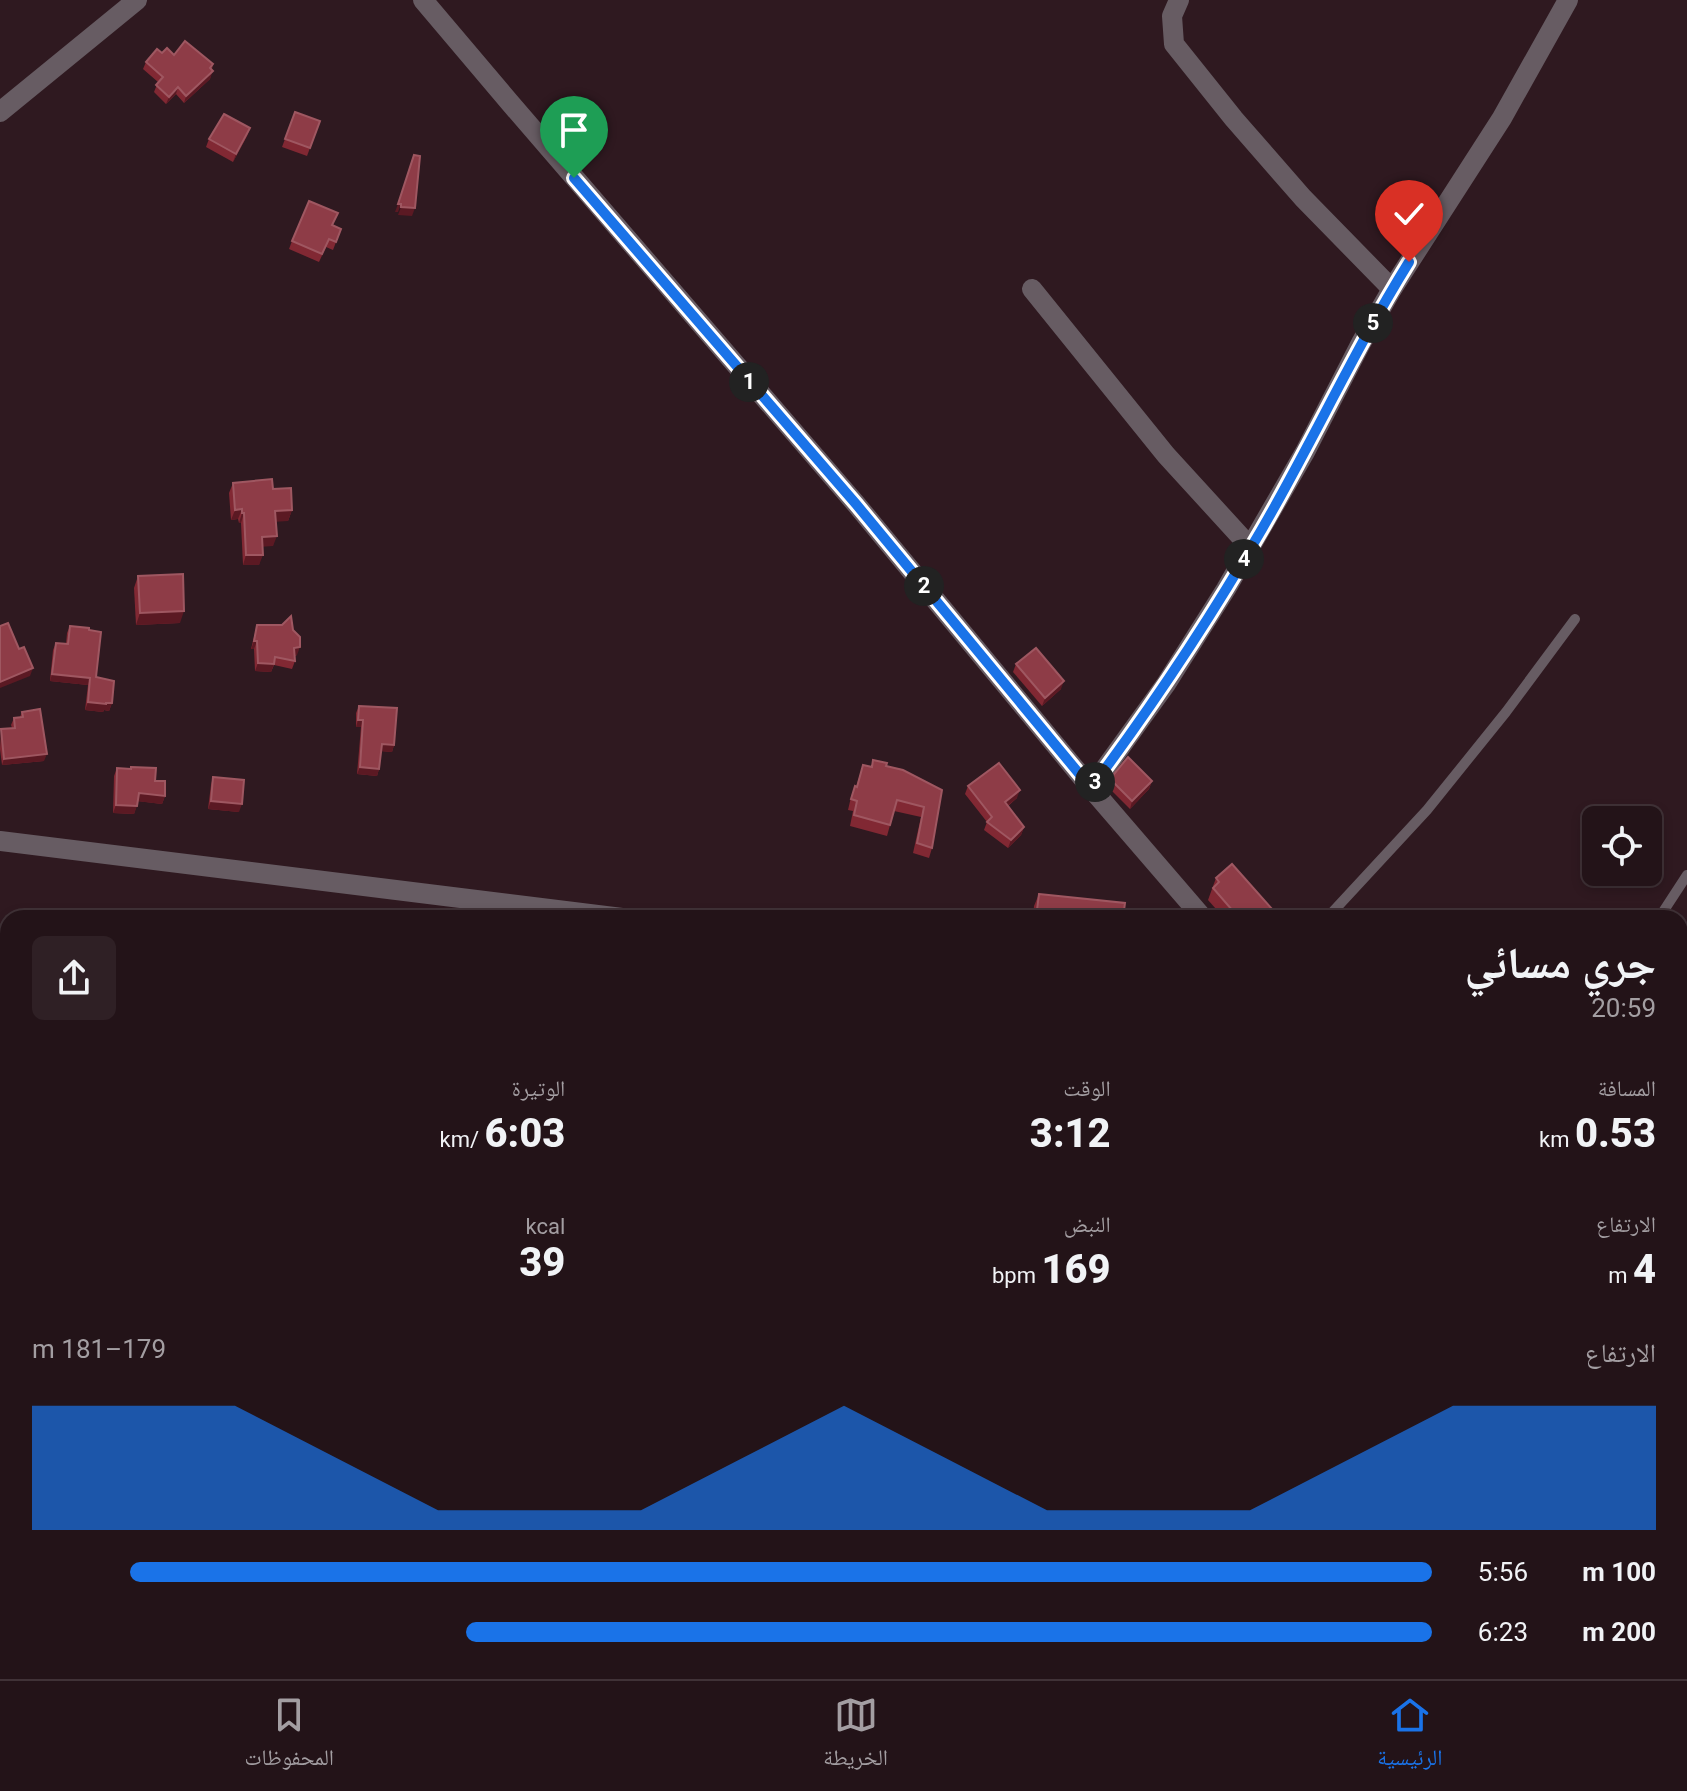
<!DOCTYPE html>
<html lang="ar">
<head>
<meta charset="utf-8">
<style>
	body { margin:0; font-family:Roboto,"Noto Naskh Arabic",sans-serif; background:#2f2025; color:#f1f3f6; direction:rtl; height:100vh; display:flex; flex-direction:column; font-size:30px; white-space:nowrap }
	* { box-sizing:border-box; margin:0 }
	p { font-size:26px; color:#a39ea2 }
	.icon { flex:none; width:44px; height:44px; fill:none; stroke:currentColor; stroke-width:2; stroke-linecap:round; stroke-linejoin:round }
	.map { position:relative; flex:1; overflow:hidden; direction:ltr }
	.sheet { position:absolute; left:0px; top:910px; width:1688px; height:770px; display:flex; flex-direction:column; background:#231318; border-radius:24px 24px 0 0; box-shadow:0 4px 12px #0003,0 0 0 2px #403237; direction:rtl }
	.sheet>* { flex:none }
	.tools { position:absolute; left:1582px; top:806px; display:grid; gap:16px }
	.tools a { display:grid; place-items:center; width:80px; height:80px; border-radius:12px; background:#231318; box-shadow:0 4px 12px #0003,0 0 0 2px #403237; font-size:40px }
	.pin { position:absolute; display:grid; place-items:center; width:68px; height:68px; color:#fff; margin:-82px -34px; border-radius:50% 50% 50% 0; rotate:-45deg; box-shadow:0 0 8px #0007 }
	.pin .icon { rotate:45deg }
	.km { position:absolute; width:40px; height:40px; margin:-20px; border-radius:50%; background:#222; color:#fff; font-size:22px; line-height:40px; text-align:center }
	.round { display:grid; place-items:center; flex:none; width:84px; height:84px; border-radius:12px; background:#2f2025 }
	.headline { display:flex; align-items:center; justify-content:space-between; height:136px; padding:0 32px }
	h1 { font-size:44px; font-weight:800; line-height:60px }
	.stats { display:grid; grid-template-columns:repeat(3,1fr); gap:12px; height:136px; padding:8px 32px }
	.stats div { display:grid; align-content:center }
	.stats b { font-size:40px; font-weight:800 }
	.stats small { font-size:22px; font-weight:400 }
	.stats p { font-size:22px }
	.chart { height:224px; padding:16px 32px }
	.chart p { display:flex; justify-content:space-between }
	.chart svg { width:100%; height:144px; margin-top:8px; fill:#1a73e8; opacity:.7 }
	ul { padding:0 32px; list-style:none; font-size:26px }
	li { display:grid; grid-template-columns:128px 96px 1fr; align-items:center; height:60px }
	li i { height:20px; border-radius:10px; background:#1a73e8 }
	.tabs { display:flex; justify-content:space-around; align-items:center; height:112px; border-top:2px solid #403237; background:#231318; font-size:22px; color:#a39ea2 }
	.tabs a { display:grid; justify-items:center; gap:4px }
	.tabs .active { color:#1a73e8 }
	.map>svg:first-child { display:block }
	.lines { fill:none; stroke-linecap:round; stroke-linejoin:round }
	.service { stroke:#675c63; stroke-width:10 }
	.minor { stroke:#675c63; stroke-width:20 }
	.wall { fill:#812833 }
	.shaded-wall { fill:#5b1923 }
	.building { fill:#8e3c47; stroke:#9f5761; stroke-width:2 }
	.route-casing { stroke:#fff; stroke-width:16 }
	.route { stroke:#1a73e8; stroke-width:10 }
</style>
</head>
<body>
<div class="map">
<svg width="1687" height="1679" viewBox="0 0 1687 1679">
	<rect width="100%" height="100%" fill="#2f1920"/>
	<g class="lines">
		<g class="service">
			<path d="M1327,918L1427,810L1506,712L1575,619"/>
			<path d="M1659,918L1687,875"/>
			<path d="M1680,1227L1687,1215"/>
		</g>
		<g class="minor">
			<path d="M423,0L511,104L856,504L1091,788L1203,918"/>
			<path d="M1179,0L1172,16L1174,44L1234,119L1303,198L1392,289"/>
			<path d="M0,112L137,0"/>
			<path d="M1032,289L1166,455L1251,548"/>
			<path d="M1091,788L1166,684L1226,589L1305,452L1361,343L1392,289L1502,118L1568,0"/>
			<path d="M0,841L622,918"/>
			<path d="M1680,1449L1687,1457"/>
			<path d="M1004,1672L1005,1679"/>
			<path d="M562,1679L563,1672"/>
		</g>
	</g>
	<g class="wall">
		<path d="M162,53L213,64L210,79L184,103L176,94L166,104L154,92L158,82L143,69L146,62Z"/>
		<path d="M295,112L320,121L307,156L282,147Z"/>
		<path d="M250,128L247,136L233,162L206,147L209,139Z"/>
		<path d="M333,225L341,229L333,250L326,247L319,262L289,249L292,241Z"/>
		<path d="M233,483L273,489L292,510L288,521H276L273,546H263L259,565H243L241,523H239L238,519L231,520L229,493Z"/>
		<path d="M138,576L180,623L136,625L134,588Z"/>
		<path d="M257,625L297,655L295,656V661L292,669L274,665L271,672L255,671L254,649H251Z"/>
		<path d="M70,626L89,630L96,677L112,703L109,711L104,710L103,712L85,710L88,685L50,681L53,650L56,643L66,644L67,633Z"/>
		<path d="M1016,664L1061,689L1042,706L1013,672Z"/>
		<path d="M359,706L394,745L392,752L381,751L379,769L377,776L357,774L361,727H356V713Z"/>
		<path d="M22,712L44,761L2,765L0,749L1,729L12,728L11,725L14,718L20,717Z"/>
		<path d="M873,760L942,790L932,848L929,858L913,853L921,817L894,811L887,836L850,826L853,811L848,810L851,797L855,786L856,787L863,765L871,767Z"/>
		<path d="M117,768L155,781L165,796L162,804L138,801L134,814L113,813L114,776Z"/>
		<path d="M213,777L239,812L208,809L211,785Z"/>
		<path d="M1110,779L1152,781L1149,789L1130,809L1108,787Z"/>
		<path d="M968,786L1017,798L1008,806L1024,827L1021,835L1008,848L984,830L987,822L965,794Z"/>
		<path d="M1216,878L1280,918H1224L1208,900Z"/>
		<path d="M1039,894L1123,918H1033L1034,906Z"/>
		<path d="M1680,1475L1687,1476V1524L1680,1522Z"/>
		<path d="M1687,1607V1622L1682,1620Z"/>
		<path d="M1585,1672H1617L1615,1677L1605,1674L1604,1678Z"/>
	</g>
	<g class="shaded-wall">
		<path d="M213,71L210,79L184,103L186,96Z"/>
		<path d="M178,87L176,94L166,104L169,97Z"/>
		<path d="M250,128L247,136L233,162L236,154Z"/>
		<path d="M398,204H401L398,212H395Z"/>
		<path d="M401,207L415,208L412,216L398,215Z"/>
		<path d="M242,509L238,519L231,520L235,510Z"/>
		<path d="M292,510L288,521L272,522L275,511Z"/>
		<path d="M242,513H244L241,523H239Z"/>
		<path d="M277,536L273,546L259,547L262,537Z"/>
		<path d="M246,555H263L259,565H243Z"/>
		<path d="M184,611L180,623L136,625L140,613Z"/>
		<path d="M254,641H257L254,649H251Z"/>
		<path d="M300,647L297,655L291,656L294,648Z"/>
		<path d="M258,663L274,664L271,672L255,671Z"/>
		<path d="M33,668L30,676L0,688V682Z"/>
		<path d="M52,674L90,678L88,685L50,681Z"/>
		<path d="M1064,681L1061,689L1042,706L1045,698Z"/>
		<path d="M88,702L106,703H112L109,711L104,710L103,712L85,710Z"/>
		<path d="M358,720H363L361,727H356Z"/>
		<path d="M382,744L394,745L392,752L379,751Z"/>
		<path d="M47,754L44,761L2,765L4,759Z"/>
		<path d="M360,767L379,769L377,776L357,774Z"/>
		<path d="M1152,781L1149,789L1130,809L1132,801Z"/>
		<path d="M1020,790L1017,798L1002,810L1005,802Z"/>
		<path d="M139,793L165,796L162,804L136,801Z"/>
		<path d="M211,801L242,804L239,812L208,809Z"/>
		<path d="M116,805L137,806L134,814L113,813Z"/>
		<path d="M1024,827L1021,835L1008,848L1011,840Z"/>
	</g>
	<g class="building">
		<path d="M185,41L213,64L210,68L213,71L186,96L178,87L169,97L156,85L163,77L146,62L157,49L162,53L167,48L174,55Z"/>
		<path d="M295,112L320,121L310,148L285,139Z"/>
		<path d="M224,114L250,128L236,154L209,139Z"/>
		<path d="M414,155L420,156L415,208L401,207V204H398Z"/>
		<path d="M309,201L338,213L332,225L341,229L336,242L329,239L322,254L292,241Z"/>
		<path d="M272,479L273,489L291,488L292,510L275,511L277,536L262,537L263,555H246L244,513H242V509L235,510L233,483Z"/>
		<path d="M183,574L184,611L140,613L138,576Z"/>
		<path d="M291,616L293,630L300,637V647L294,648L295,661L275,657L274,664L258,663L257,641H254L257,625H282Z"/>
		<path d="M8,623L19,649L24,647L33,668L0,682V626Z"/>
		<path d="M70,626L89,628V630L101,632L96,677L114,681L112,703H106V704L88,702L90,678L52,674L56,643L68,644Z"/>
		<path d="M1036,648L1064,681L1045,698L1016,664Z"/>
		<path d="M359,706L397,708L394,745L382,744L379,769L360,767L363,720H358Z"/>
		<path d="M40,709L47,754L4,759L1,729L15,728L14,718L23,717L22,712Z"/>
		<path d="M1128,757L1152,781L1132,801L1110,779Z"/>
		<path d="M873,760L887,763L886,766L903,770L942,790L932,848L917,843L924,807L897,800L890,825L854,815L857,801L851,799L855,786L857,787L863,765L872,767Z"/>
		<path d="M999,763L1020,790L1005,802L1024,827L1011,840L987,822L992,817L968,786Z"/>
		<path d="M131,767L156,768L155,781H165V796L139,793L137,806L116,805L117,768L131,769Z"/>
		<path d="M213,777L244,780L242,804L211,801Z"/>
		<path d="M1232,864L1280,918H1239L1213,888L1219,882L1216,878Z"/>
		<path d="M1039,894L1125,903L1123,918H1036Z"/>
		<path d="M1680,1475L1687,1476V1517L1680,1515Z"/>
		<path d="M1368,1672H1405L1404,1674L1408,1675L1407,1679H1366Z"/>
		<path d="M1488,1672H1508L1526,1675V1679H1487Z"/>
	</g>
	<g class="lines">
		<defs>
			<path id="route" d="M574,178L856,504L1091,788C1153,705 1210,619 1262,529C1313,441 1355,349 1409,262"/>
		</defs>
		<use href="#route" class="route-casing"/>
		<use href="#route" class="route"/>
	</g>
</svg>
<div class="tools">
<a><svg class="icon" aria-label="locate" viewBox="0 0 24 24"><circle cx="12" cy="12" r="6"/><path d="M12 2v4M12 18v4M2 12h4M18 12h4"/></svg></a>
</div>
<div class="pin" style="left:574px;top:178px;background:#1e9e55"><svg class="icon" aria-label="arrive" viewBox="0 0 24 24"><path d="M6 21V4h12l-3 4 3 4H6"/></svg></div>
<div class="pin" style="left:1409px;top:262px;background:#d93025"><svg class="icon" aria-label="check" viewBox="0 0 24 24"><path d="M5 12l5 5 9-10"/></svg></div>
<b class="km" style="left:749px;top:382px">1</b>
<b class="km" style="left:924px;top:586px">2</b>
<b class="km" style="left:1095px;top:782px">3</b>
<b class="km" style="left:1244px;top:559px">4</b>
<b class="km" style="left:1373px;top:323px">5</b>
<section class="sheet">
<div class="headline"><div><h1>جري مسائي</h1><p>20:59</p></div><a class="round"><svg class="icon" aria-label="share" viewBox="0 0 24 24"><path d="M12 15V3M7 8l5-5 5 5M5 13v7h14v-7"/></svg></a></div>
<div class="stats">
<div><p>المسافة</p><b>0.53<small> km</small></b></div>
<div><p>الوقت</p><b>3:12</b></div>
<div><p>الوتيرة</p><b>6:03<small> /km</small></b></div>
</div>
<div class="stats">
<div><p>الارتفاع</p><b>4<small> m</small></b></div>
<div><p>النبض</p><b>169<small> bpm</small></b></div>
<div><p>kcal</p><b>39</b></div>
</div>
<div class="chart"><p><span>الارتفاع</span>179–181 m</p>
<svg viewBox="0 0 160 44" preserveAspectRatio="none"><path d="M0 44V6L10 6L20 6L30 22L40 38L50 38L60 38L70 22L80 6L90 22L100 38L110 38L120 38L130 22L140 6L150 6L160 6V44z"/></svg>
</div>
<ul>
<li><b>100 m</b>5:56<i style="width:93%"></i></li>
<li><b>200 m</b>6:23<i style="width:69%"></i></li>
</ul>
</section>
</div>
<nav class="tabs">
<a class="active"><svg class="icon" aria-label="home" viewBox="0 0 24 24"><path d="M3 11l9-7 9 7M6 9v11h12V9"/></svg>الرئيسية</a>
<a><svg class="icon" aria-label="map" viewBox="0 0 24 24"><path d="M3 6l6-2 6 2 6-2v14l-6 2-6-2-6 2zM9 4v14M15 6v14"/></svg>الخريطة</a>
<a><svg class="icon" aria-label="saved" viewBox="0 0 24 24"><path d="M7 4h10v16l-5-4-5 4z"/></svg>المحفوظات</a>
</nav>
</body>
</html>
